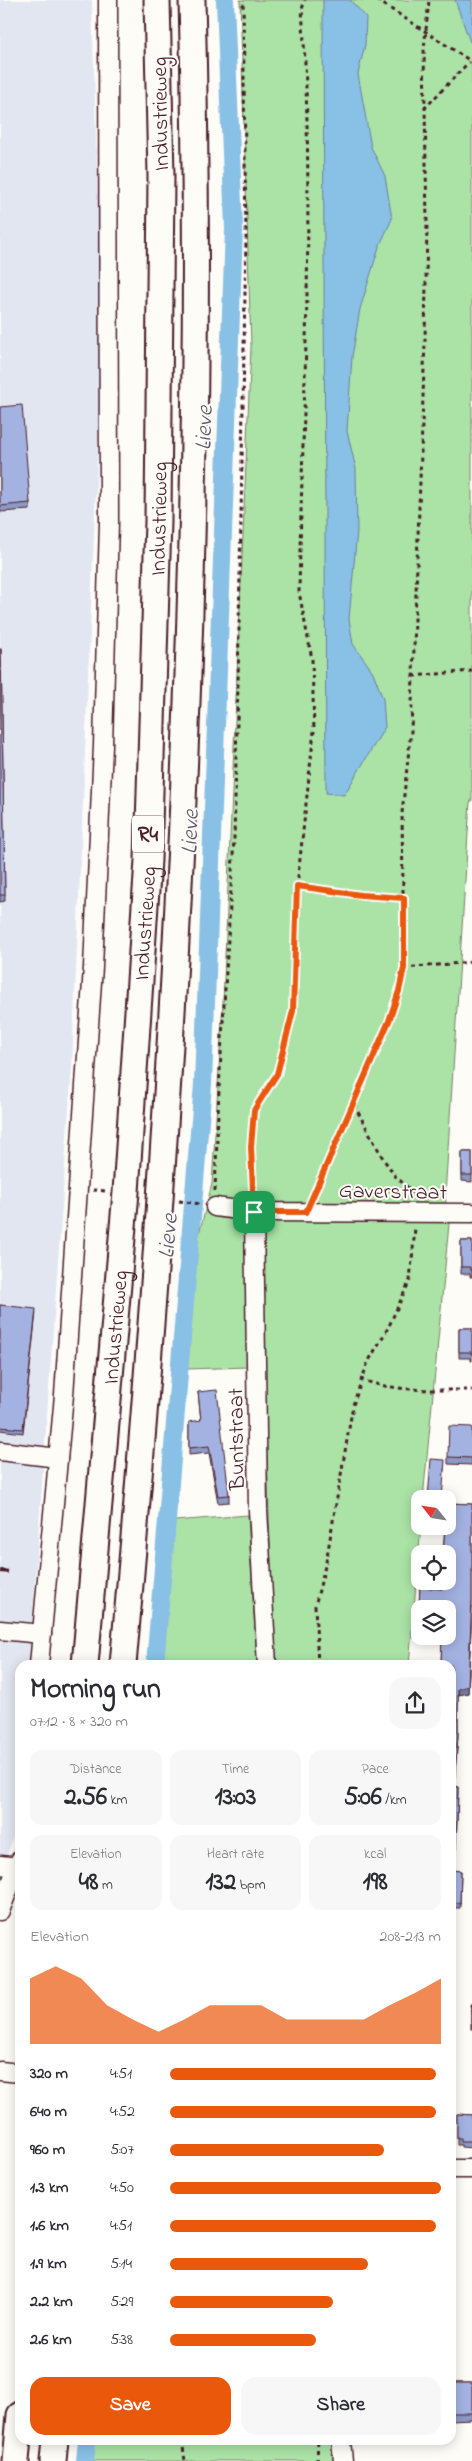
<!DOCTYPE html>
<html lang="en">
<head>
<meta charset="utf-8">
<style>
	body { margin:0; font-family:"Indie Flower",sans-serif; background:#f7f7f7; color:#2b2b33; height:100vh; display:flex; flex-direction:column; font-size:19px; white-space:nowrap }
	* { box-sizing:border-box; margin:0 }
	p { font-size:16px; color:#7c7c81 }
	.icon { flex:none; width:28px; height:28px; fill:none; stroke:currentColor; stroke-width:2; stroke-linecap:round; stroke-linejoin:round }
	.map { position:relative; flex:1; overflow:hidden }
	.side { position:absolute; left:15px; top:1660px; width:441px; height:785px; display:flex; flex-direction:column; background:#fff; border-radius:15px; box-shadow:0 2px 12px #0003 }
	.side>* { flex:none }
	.needle { width:32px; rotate:300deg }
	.controls { position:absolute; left:411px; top:1490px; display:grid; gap:10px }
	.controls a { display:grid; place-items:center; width:45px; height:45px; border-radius:10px; background:#fff; box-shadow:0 2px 12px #0003; font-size:25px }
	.pin { position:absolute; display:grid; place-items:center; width:42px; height:42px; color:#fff; margin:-21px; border-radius:10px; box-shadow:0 2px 8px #0006 }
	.round { display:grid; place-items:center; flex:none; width:52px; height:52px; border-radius:15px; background:#f7f7f7 }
	.summary { display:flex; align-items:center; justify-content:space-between; height:85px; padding:0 15px }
	h1 { font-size:28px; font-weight:700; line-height:38px }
	.figures { display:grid; grid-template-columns:repeat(3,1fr); gap:8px; height:85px; padding:5px 15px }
	.figures div { display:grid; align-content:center; border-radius:12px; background:#f7f7f7; text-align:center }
	.figures b { font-size:25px; font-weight:700 }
	.figures small { font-size:14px; font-weight:400 }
	.figures p { font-size:14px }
	.chart { height:140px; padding:10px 15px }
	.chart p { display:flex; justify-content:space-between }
	.chart svg { width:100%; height:90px; margin-top:5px; fill:#ea580c; opacity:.7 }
	.primary-button { display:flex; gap:10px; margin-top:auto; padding:10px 15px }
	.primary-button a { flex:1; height:58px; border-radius:15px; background:#ea580c; color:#fff; font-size:20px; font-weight:700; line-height:58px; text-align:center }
	.primary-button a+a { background:#f7f7f7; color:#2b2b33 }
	ul { padding:0 15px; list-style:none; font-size:16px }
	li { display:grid; grid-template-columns:80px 60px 1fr; align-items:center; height:38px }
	li i { height:12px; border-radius:6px; background:#ea580c }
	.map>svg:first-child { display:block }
	.built { fill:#e2e6f1 }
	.green { fill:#abe2a6; stroke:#7a8068 }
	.water { fill:#88c0e6; stroke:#6f809b }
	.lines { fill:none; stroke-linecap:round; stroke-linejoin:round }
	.canal { stroke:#88c0e6; stroke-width:18 }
	.minor-casing { stroke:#4a1f2b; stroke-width:21 }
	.highway-casing { stroke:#4a1f2b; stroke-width:29 }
	.path { stroke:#4a1f2b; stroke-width:3; stroke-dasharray:4 4; stroke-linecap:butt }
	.minor { stroke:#fdfcf7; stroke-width:18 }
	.highway { stroke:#fdfcf7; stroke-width:25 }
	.rail { stroke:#4a1f2b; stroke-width:4; stroke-dasharray:8 4; stroke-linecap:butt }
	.wall { fill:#8d99c2; stroke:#4a1f2b }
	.shaded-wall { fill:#737d9e; stroke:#4a1f2b }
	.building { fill:#a4b2e2; stroke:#4a1f2b }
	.route-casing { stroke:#fff; stroke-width:10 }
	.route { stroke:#ea580c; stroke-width:6 }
	.labels { text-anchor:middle; stroke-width:4; stroke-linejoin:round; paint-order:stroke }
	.shield { fill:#fdfcf7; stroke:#806168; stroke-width:1 }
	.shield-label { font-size:21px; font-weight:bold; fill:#4a1f2b }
	.street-label { font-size:22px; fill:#4a1f2b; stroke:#fdfcf7 }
	.water-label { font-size:24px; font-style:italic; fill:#60576c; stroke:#fdfcf7 }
</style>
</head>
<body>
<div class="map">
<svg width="472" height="2461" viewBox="0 0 472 2461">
	<rect width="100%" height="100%" fill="#fdfcf7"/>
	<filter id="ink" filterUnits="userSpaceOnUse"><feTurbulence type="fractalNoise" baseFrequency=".02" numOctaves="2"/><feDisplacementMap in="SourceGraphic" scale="10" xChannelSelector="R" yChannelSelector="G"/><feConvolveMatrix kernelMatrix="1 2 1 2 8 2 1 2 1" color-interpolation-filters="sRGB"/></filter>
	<g filter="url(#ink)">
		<path class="built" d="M0,0H92L102,342L72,1066L29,1665H20V1786L17,1823L0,1878Z"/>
		<g class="green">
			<path d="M240,0H472V801L470,802L445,1196L449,1224L423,1499H420L421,1526L409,1665H274L260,1242L249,1367L187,1369L194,1253L212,1184L223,1003L251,346Z"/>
			<path d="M248,1515L257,1665H162L175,1521Z"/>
			<path d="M93,2440H336L338,2461H92Z"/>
		</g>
		<g class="water">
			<path d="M323,0H350L366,17L365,45L358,74L371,147L385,176L392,219L379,247L360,309L352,357L347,431L356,469L357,531L349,619L353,644L373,672L383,699L385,727L344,795L326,793Z"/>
			<path d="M455,0H472V42H470Z"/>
		</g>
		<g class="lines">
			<g class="canal">
				<path d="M155,1665L203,1084L234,229L225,0"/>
				<path d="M85,2461L87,2440"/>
			</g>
			<defs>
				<g id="minor">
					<path d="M215,1207L254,1212L472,1213"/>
					<path d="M254,1212L258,1510L267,1665"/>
					<path d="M0,1451L58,1458"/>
					<path d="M0,1630L42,1634"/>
					<path d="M39,1665L64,1395L93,967L103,746L109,522L108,0"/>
					<path d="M0,1865L19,1867"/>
					<path d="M0,1911L20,1860"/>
					<path d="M0,2071L20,2073"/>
					<path d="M451,2169H472"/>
					<path d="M341,2440L343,2461"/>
				</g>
				<g id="highway">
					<path id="s1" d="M85,1665L126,1192L148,860L158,521L161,176L157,0"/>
					<path d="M123,1665C172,1111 207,556 192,0"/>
					<path d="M16,2461L20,2415"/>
					<path d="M53,2461L55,2440"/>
				</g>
			</defs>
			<use href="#minor" class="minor-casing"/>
			<use href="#highway" class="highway-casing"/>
			<g class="path">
				<path d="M377,0L472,62"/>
				<path d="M424,109L469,62"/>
				<path d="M413,676L472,671"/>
				<path d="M297,886L314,731L312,659L299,592C303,398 315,203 302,9L305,0"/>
				<path d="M404,968L472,962"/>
				<path d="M354,1105L384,1160L396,1177L416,1195"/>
				<path d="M93,1190L106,1191"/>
				<path d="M215,1191L219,1088L234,839L238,683L246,238L243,0"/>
				<path d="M313,1195L389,1021L404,968L402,813L411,731L425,341L427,223L424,49L429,0"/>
				<path d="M253,1196L251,1147L253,1110L277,1074L293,1011L297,886L361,895L404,898"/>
				<path d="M179,1201L200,1204"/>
				<path d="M360,1379C394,1392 436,1390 472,1390"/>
				<path d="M318,1665L315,1606L326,1562L353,1405L368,1362L388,1328L410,1280L415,1228"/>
				<path d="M182,2440L185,2461"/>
				<path d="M317,2461L318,2440"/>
			</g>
			<use href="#minor" class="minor"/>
			<use href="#highway" class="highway"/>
			<path class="rail" d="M0,1571L11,1572"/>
		</g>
		<g class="wall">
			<path d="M0,407L30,503V510L0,512Z"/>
			<path d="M0,649H1L5,901L0,902Z"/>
			<path d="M462,1152H472V1182L462,1181Z"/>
			<path d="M461,1241H472V1277H470V1274H461Z"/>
			<path d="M0,1305L36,1312L23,1433L0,1430Z"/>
			<path d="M459,1328H472V1361H471V1358H459Z"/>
			<path d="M198,1392L229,1495V1502L218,1503L209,1453L189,1455V1422L201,1421Z"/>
			<path d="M472,1427V1465L448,1464V1457Z"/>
			<path d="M448,1503L472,1504V1607L468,1693L458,1695V1737L454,1786L458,1787V1793L456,1850L451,1849V1852V1665H441L442,1636H448V1609H420V1629H418L420,1587L442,1589V1581H448V1554H443L445,1526H448Z"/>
			<path d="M451,1870L461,1871L460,1908H451Z"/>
			<rect x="471" y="2004" width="1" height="25"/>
			<path d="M457,2114L472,2115V2148L461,2147V2145H457Z"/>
			<path d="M451,2383H472V2419L451,2420Z"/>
		</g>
		<path class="shaded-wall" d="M472,1607L468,1693L458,1695V1689Z"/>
		<g class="building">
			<path d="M22,405L30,503L0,506V407Z"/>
			<path d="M0,649H1L5,895H0Z"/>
			<rect x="462" y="1152" width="10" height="23"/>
			<path d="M461,1241H472V1270H470V1267H461Z"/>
			<path d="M0,1305L36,1309L23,1429L0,1427Z"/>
			<path d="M459,1328H472V1354H471V1352H459Z"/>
			<path d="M217,1390L229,1495L218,1496L209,1446L189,1448V1422L201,1420L198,1392Z"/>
			<path d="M449,1426L472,1427V1458L448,1457Z"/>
			<path d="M431,1459L445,1460L442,1499H428Z"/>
			<path d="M448,1503L472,1504V1600L468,1686L458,1689V1731L454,1786L458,1787L456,1843H451V1846V1665H441L442,1636H448V1609H420V1623H418L420,1587L442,1589V1581H448V1554H443L445,1526H448Z"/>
			<path d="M451,1870L461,1871L460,1903L451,1902Z"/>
			<rect x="471" y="2004" width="1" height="18"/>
			<path d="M457,2114L472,2115V2141H461V2138H457Z"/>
			<rect x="451" y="2383" width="21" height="30"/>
		</g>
	</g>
	<g class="lines" filter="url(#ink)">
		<defs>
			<path id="route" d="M297,886L361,895L404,898V968L399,991L389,1021L306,1212H254L251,1147L254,1110L277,1074L293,1011Z"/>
		</defs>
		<use href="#route" class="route-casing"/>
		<use href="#route" class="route"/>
	</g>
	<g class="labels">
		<rect class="shield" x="132" y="815.5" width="32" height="37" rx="4"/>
		<g class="shield-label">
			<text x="148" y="841">R4</text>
		</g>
		<g class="street-label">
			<text transform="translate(159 114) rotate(-91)" y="8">Industrieweg</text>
			<text dy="8" stroke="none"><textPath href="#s1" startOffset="1149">Industrieweg</textPath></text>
			<text dy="8" stroke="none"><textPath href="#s1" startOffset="744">Industrieweg</textPath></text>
			<text transform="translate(393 1190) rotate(1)" y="8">Gaverstraat</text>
			<text dy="8" stroke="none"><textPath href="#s1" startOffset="339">Industrieweg</textPath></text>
			<text transform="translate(235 1439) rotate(-91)" y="8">Buntstraat</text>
		</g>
		<g class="water-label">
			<text transform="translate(203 428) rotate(-88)" y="8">Lieve</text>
			<text transform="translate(189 832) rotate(-88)" y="8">Lieve</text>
			<text transform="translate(167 1236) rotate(-85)" y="8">Lieve</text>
		</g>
	</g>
</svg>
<div class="controls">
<a><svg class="needle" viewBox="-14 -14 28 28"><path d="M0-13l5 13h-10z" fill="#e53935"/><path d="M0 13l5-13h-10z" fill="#7c7c81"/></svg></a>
<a><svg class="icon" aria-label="locate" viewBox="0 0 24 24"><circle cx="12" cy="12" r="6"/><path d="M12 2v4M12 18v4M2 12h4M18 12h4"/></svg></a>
<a><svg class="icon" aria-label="layers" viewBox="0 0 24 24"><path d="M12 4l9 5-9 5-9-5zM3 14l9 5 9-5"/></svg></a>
</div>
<div class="pin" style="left:254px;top:1212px;background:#1e9e55"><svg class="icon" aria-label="arrive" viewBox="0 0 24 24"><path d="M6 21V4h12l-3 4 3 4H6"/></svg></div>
<section class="side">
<div class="summary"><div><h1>Morning run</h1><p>07:12 · 8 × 320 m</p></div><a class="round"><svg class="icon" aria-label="share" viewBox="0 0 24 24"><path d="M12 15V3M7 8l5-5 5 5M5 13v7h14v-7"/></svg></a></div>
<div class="figures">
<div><p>Distance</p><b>2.56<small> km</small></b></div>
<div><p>Time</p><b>13:03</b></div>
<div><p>Pace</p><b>5:06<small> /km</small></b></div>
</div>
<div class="figures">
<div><p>Elevation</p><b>48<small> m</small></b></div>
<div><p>Heart rate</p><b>132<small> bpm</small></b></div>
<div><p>kcal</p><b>198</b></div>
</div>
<div class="chart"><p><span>Elevation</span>208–213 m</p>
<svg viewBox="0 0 160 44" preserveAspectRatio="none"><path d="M0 44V12L10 6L20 12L30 25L40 32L50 38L60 32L70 25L80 25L90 25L100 32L110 32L120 32L130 32L140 25L150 19L160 12V44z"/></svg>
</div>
<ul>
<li><b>320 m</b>4:51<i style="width:98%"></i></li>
<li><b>640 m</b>4:52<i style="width:98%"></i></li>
<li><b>960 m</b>5:07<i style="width:79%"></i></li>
<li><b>1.3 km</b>4:50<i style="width:100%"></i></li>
<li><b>1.6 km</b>4:51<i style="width:98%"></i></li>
<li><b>1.9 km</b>5:14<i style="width:73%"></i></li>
<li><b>2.2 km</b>5:29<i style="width:60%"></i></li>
<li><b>2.6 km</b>5:38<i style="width:54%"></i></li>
</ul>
<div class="primary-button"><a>Save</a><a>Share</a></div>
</section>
</div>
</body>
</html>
